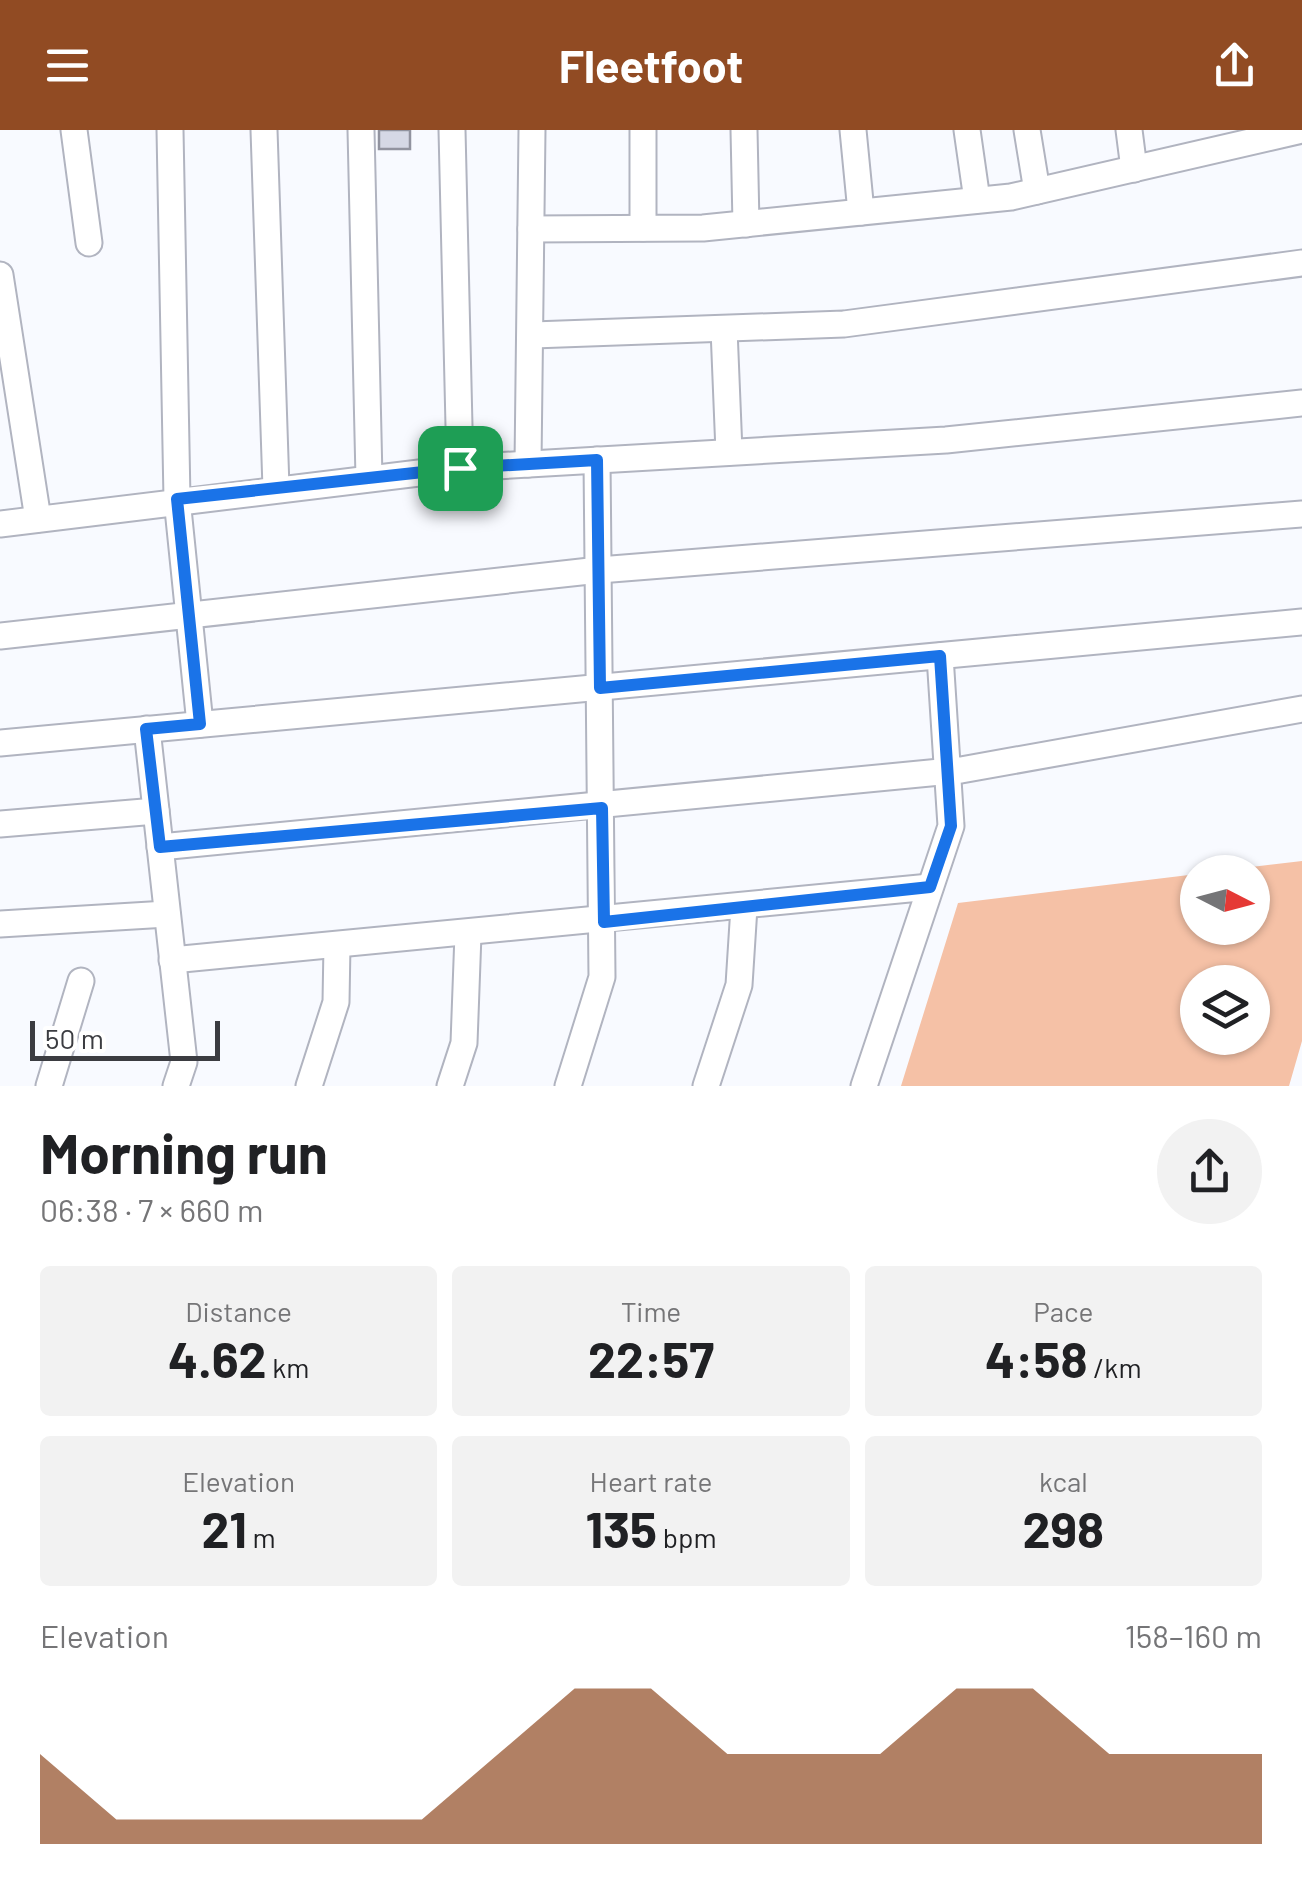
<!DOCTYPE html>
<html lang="en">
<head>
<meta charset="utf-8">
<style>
	body { margin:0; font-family:Barlow,sans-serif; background:#f2f2f2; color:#202124; height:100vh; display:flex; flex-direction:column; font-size:38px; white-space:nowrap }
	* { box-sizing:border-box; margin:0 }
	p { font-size:32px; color:#757577 }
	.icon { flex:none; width:55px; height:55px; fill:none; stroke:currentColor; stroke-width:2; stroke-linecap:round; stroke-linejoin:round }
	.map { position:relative; height:956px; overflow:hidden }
	.side { display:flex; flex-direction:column; background:#fff; flex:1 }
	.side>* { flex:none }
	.needle { width:65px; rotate:96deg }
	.tools { position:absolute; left:1180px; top:725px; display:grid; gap:20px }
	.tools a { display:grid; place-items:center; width:90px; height:90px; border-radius:50%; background:#fff; box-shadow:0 2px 8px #0004; font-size:50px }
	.scale { position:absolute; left:30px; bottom:25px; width:190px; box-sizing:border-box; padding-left:10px; border:5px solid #3b3c41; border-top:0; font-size:28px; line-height:35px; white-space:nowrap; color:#3b3c41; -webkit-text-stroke:8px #fff; paint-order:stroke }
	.pin { position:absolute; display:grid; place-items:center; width:85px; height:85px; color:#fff; margin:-42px; border-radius:20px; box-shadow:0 5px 15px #0006 }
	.round { display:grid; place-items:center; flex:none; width:105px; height:105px; border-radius:52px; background:#f2f2f2 }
	.overview { display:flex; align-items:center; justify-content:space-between; height:170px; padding:0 40px }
	h1 { font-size:55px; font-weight:700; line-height:75px }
	.metrics { display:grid; grid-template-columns:repeat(3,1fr); gap:15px; height:170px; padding:10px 40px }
	.metrics div { display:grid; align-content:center; border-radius:10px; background:#f2f2f2; text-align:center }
	.metrics b { font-size:50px; font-weight:700 }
	.metrics small { font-size:28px; font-weight:400 }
	.metrics p { font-size:28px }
	.chart { height:280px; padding:20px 40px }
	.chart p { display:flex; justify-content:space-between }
	.chart svg { width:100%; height:180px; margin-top:10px; fill:#914b23; opacity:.7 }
	header { display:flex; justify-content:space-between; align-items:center; height:130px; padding:0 40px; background:#914b23; color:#fff; font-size:45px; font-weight:700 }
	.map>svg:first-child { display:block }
	.green { fill:#f5c1a6; fill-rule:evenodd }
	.building { fill:#d5d8e5; stroke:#91939f; stroke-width:2.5 }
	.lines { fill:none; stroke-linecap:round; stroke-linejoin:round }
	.minor-casing { stroke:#b1b4c0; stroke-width:29 }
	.minor { stroke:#fff; stroke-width:25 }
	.route-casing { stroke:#fff; stroke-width:20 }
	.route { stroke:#1a73e8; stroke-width:12 }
</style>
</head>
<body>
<header><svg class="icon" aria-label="menu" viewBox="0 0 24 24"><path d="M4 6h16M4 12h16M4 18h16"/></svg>Fleetfoot<svg class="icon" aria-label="share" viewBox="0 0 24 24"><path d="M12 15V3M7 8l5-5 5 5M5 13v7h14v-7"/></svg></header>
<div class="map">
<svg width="1302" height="956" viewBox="0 0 1302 956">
	<rect width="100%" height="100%" fill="#f8faff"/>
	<path class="green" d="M1302,731V911L1289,956H901L958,773L1197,744L1198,798H1252V742H1210ZM1198,852H1252V908H1198Z"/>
	<rect class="building" x="379" y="0" width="31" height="19"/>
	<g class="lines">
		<defs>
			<g id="minor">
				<path d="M74,0L89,113"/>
				<path d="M170,0L177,369L200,594"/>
				<path d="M264,0L276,358"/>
				<path d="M361,0L369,348"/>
				<path d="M452,0L460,338"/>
				<path d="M744,0L746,94"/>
				<path d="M853,0L861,82"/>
				<path d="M967,0L977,70"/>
				<path d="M1027,0L1037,61"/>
				<path d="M1129,0L1134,39"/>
				<path d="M643,98V0"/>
				<path d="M531,99L703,98L1011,67L1302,0"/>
				<path d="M0,145L38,389"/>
				<path d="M724,199L729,322"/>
				<path d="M533,205L844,194L1302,133"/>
				<path d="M528,334L532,0"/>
				<path d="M0,394L460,338L946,310L1302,273"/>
				<path d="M0,506L599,440L1302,384"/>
				<path d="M147,599L184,932L176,956"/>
				<path d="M0,613L1302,492"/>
				<path d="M0,694L156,681"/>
				<path d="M160,717L961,640L1302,579"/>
				<path d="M0,794L167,784"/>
				<path d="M172,830L930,757"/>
				<path d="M49,956L81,851"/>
				<path d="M309,956L336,872L337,815"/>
				<path d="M450,956L464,913L468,804"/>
				<path d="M568,956L602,847L597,330"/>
				<path d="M706,956L739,855L744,777"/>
				<path d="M864,956L951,696L940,526"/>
			</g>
		</defs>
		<use href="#minor" class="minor-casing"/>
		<use href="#minor" class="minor"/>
	</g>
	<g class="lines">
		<defs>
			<path id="route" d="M597,330L600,558L940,526L951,696L930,757L604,792L602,678L160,717L146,599L200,594L177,369L460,338Z"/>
		</defs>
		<use href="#route" class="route-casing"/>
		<use href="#route" class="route"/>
	</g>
</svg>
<div class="tools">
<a><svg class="needle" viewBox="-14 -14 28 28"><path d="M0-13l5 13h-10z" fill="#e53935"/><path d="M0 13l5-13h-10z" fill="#757577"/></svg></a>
<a><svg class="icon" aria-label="layers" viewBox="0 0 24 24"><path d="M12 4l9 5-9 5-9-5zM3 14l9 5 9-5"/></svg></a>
</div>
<div class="scale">50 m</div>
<div class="pin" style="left:460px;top:338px;background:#1e9e55"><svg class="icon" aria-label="arrive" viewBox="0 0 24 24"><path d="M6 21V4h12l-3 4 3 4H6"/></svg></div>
</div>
<section class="side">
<div class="overview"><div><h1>Morning run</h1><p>06:38 · 7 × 660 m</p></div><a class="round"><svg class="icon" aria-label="share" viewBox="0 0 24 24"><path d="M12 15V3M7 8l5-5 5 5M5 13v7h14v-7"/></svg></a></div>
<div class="metrics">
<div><p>Distance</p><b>4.62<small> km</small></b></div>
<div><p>Time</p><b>22:57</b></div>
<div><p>Pace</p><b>4:58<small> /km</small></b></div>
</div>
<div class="metrics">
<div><p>Elevation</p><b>21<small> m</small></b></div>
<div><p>Heart rate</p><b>135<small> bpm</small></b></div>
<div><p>kcal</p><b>298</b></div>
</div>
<div class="chart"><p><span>Elevation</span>158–160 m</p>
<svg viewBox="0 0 160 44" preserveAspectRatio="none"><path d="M0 44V22L10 38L20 38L30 38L40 38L50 38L60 22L70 6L80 6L90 22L100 22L110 22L120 6L130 6L140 22L150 22L160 22V44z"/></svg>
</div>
</section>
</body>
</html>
